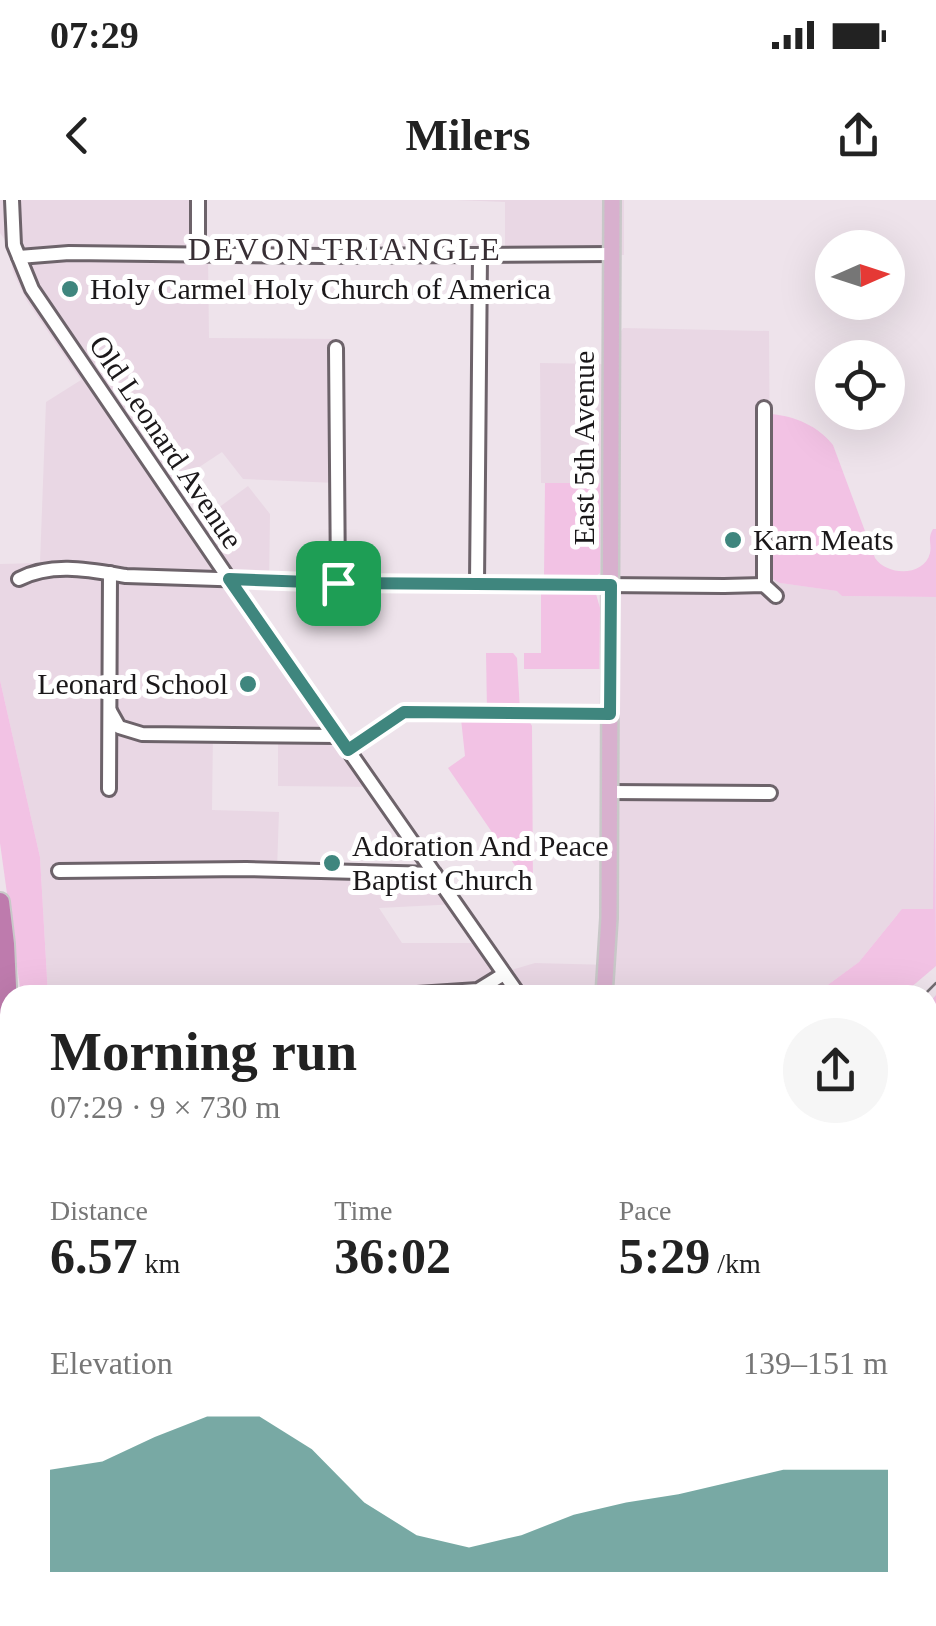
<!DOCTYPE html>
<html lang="en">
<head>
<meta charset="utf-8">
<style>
	body { margin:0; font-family:Georgia,serif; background:#f6f6f6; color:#222; height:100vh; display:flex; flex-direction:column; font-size:38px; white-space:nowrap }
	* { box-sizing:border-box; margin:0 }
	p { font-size:32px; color:#767676 }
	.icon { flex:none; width:55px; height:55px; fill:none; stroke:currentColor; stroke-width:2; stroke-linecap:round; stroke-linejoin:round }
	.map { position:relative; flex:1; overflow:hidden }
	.sheet { position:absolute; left:0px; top:785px; width:938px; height:642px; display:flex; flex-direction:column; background:#fff; border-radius:30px 30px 0 0; box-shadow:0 10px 40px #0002 }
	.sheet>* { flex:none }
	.needle { width:65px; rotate:87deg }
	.tools { position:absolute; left:815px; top:30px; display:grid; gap:20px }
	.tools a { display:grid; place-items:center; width:90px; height:90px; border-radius:50%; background:#fff; box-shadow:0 10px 40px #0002; font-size:50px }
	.pin { position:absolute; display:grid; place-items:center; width:85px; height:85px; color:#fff; margin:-42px; border-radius:20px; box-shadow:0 5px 15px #0006 }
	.round { display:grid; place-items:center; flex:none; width:105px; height:105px; border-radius:52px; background:#f6f6f6 }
	.headline { display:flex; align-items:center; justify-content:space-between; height:170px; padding:0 50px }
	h1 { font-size:55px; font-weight:800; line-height:75px }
	.metrics { display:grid; grid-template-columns:repeat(3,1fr); gap:15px; height:170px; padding:10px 50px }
	.metrics div { display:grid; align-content:center }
	.metrics b { font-size:50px; font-weight:800 }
	.metrics small { font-size:28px; font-weight:400 }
	.metrics p { font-size:28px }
	.chart { height:280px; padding:20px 50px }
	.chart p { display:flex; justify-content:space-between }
	.chart svg { width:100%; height:180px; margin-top:10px; fill:#3f867e; opacity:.7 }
	.status { display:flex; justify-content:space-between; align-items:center; height:70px; padding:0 50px; background:#fff; direction:ltr }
	.status svg { height:28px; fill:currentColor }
	header { display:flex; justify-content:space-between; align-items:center; height:130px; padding:0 50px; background:#fff; font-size:45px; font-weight:800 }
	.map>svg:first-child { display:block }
	.built { fill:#e9d7e4 }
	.green { fill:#f2c2e4 }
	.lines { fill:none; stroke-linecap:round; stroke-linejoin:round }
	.minor-casing { stroke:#6d636a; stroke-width:18 }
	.major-casing { stroke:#c8c8c8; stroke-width:20 }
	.highway-casing { stroke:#c8c8c8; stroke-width:22 }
	.minor { stroke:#fff; stroke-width:12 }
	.major { stroke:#d8b0ce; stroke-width:15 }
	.highway { stroke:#be7bad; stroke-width:18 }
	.rail { stroke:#726c71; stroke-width:2.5 }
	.route-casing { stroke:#fff; stroke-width:20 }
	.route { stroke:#3f867e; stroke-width:12 }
	.poi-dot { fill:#3f867e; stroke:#fff; stroke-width:4 }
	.labels { text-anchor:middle; stroke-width:10; stroke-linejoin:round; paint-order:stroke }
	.poi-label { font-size:30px; fill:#1b181a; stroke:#fff; text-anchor:start }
	.street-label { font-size:30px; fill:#1b181a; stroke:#fff }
	.neighbourhood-label { font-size:32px; letter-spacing:2.5px; fill:#372e34; stroke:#fff }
</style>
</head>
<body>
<div class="status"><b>07:29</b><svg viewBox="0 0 49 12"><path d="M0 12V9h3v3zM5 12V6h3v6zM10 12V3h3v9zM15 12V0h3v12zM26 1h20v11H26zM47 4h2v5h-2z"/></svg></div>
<header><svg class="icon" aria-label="back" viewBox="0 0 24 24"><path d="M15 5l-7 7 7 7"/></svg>Milers<svg class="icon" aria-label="share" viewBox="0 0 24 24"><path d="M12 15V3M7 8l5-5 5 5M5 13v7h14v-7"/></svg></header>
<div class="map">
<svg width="936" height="1426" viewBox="0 0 936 1426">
	<rect width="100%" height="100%" fill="#eee3eb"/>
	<g class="built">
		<path d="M0,0H198V54L208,55L209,138L337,139L336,283L243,279L222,252L169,287L195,325L248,286L270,314L269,384L234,383L376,587L278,586V534L213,533L212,610L279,612L277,669L434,672L458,704L379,708L402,743H482L505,772L535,763L610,765V470L599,469L600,284L541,283L540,163L603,164L623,128L769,131L770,292L781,383L838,391L842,396L936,397L934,709L897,715L859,762L814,795H48L40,657L0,480V364L40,363L46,202L81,180L27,101L13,72L8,44L0,33Z"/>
		<path d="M456,0H624V55H505V2Z"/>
		<path d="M936,1081V1396L928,1384V1086Z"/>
		<path d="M249,1418H378V1426H247Z"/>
	</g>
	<g class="green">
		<path d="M771,214C795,216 818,226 833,245L875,358C887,376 924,377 930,353C932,343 927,339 933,329H936V397L842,396L837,391L780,383L771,378Z"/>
		<path d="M545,283H600V373L596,376H544Z"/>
		<path d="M541,391H589L596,394L600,408L599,469H524V453H541Z"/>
		<path d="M486,453H513L517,458L520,511H487Z"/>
		<path d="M0,480L40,657L48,795H21L0,643Z"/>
		<path d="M487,518L528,519L532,526L533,692L448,568L465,556L461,519Z"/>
		<path d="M935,559L936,766L902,795H814L859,762L902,709H933Z"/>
		<path d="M936,795V1009L928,1014V804Z"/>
		<path d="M0,888L4,890L10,899V1326L3,1325L0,1307Z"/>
		<path d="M38,1418H249L247,1426H38Z"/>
	</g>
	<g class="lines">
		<defs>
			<g id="minor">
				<path d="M12,0L14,45L32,89L229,379L519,795"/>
				<path d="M198,0V53"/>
				<path d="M19,57L69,53L323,56L612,54"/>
				<path d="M336,148L338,383"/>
				<path d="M764,208V385"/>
				<path d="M19,379C52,362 90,370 126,376L338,383L724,386L764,385L776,396"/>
				<path d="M477,384L480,55"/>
				<path d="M110,511L119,527L142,534L338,536"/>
				<path d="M348,550L404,512L610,514"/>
				<path d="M109,589L110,373"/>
				<path d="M609,592L770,593"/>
				<path d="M59,671L246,669L435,674"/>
				<path d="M402,795L478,790L504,774"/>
				<path d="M928,1103L936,1098"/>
				<path d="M928,1383L936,1396"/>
				<path d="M435,1426V1418"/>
				<path d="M600,1426V1418"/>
			</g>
			<g id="major">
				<path d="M604,795L609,718L612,0"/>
				<path d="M0,878L10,882"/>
				<path d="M789,1418V1426"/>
			</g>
			<g id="highway">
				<path d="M0,702L5,744L10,850"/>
				<path d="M0,1396L4,1426"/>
				<path d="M18,1426V1418"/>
			</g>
		</defs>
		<use href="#minor" class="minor-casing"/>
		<use href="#major" class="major-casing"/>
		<use href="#highway" class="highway-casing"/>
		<use href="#minor" class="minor"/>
		<use href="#major" class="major"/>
		<use href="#highway" class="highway"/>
		<g class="rail">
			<path d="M905,795L908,792"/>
			<path d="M924,795L936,783"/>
			<path d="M928,1028L936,1023"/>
			<path d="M0,1329L10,1330"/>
			<path d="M0,1347L10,1348"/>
		</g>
	</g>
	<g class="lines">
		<defs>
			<path id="route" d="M229,379L338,383L611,385L610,514L404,512L348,550Z"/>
		</defs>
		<use href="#route" class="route-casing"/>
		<use href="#route" class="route"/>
	</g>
	<g class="poi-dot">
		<circle cx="70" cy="89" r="10"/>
		<circle cx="733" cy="340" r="10"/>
		<circle cx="248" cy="484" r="10"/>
		<circle cx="332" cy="663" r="10"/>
	</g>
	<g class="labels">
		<g class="poi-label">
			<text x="90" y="99">Holy Carmel Holy Church of America</text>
			<text x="753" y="350">Karn Meats</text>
			<text x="228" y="494" text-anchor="end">Leonard School</text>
			<text x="352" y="656">Adoration And Peace<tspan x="352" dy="34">Baptist Church</tspan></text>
		</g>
		<g class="street-label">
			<text transform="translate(166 242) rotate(56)" y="10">Old Leonard Avenue</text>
			<text transform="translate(584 248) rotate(-90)" y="10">East 5th Avenue</text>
		</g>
		<g class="neighbourhood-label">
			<text x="345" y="60">DEVON TRIANGLE</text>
		</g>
	</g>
</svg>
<div class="tools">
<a><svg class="needle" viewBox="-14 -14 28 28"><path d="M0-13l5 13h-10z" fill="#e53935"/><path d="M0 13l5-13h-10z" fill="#767676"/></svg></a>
<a><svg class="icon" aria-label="locate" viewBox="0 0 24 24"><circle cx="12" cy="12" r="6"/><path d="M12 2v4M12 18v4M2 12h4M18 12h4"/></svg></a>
</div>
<div class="pin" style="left:338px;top:383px;background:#1e9e55"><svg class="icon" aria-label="arrive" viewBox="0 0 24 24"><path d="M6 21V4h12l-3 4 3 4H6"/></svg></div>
<section class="sheet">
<div class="headline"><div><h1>Morning run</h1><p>07:29 · 9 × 730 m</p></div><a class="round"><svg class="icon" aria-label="share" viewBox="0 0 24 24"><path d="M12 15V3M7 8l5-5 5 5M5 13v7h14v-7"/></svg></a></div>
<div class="metrics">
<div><p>Distance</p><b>6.57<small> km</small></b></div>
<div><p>Time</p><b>36:02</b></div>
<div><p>Pace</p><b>5:29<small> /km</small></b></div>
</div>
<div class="chart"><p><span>Elevation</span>139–151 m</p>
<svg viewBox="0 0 160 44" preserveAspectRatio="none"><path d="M0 44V19L10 17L20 11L30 6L40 6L50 14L60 27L70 35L80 38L90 35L100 30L110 27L120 25L130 22L140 19L150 19L160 19V44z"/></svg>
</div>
</section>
</div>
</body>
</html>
